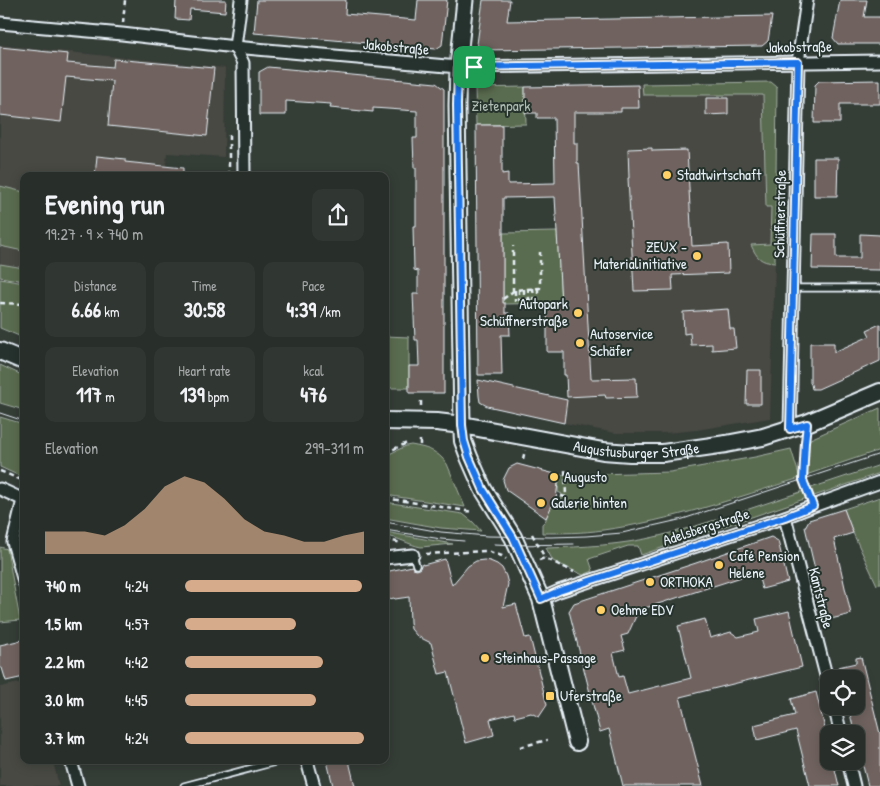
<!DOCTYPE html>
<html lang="en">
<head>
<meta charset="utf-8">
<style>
	body { margin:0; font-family:"Patrick Hand",sans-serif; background:#303631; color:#f1f3f6; height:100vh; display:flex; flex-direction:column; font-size:19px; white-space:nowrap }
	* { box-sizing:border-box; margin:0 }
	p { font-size:16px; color:#a5a8a8 }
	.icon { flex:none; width:28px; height:28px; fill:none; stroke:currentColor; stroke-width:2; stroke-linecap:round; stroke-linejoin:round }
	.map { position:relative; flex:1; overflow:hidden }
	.details { position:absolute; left:20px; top:172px; width:369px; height:592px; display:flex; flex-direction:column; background:#282e29; border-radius:10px; box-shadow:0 2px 12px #0003,0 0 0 1px #444a46 }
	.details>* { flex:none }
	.fabs { position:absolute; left:820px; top:670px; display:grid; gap:10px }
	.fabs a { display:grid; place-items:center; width:45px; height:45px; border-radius:10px; background:#282e29; box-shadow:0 2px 12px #0003,0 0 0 1px #444a46; font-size:25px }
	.pin { position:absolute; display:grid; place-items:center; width:42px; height:42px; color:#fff; margin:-21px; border-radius:10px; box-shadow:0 2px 8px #0006 }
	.round { display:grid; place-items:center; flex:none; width:52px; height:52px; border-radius:10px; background:#303631 }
	.overview { display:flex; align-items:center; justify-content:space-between; height:85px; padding:0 25px }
	h1 { font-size:28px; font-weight:700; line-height:38px }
	.metrics { display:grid; grid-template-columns:repeat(3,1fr); gap:8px; height:85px; padding:5px 25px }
	.metrics div { display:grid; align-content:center; border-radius:10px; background:#303631; text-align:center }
	.metrics b { font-size:21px; font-weight:700 }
	.metrics small { font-size:14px; font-weight:400 }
	.metrics p { font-size:14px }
	.chart { height:140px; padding:10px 25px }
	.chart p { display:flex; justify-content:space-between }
	.chart svg { width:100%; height:90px; margin-top:5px; fill:#d6ab8b; opacity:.7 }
	ul { padding:0 25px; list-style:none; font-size:16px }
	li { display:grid; grid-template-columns:80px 60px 1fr; align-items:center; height:38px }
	li i { height:12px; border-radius:6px; background:#d6ab8b }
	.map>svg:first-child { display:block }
	.built { fill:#474843 }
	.green { fill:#5a6c4f; stroke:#a1aea4 }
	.building { fill:#70635f; stroke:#e8f1f8 }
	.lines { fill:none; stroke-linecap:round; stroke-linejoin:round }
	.service-casing { stroke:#e8f1f8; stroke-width:9 }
	.minor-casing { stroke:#e8f1f8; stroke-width:15 }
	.tertiary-casing { stroke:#e8f1f8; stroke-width:19 }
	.secondary-casing { stroke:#e8f1f8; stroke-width:20 }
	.path { stroke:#e8f1f8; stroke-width:2.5; stroke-dasharray:5 4; stroke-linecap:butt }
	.service { stroke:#26332d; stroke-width:5.5 }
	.minor { stroke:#26332d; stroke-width:11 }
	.tertiary { stroke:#26332d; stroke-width:15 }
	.secondary { stroke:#26332d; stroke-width:16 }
	.tram { stroke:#e8f1f8; stroke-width:1 }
	.route-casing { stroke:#fff; stroke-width:10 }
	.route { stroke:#1a73e8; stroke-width:6 }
	.poi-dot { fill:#ffd166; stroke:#26332d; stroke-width:2 }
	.labels { text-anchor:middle; stroke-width:4; stroke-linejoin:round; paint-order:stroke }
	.street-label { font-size:15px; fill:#e8f1f8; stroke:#26332d }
	.park-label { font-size:15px; fill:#afbcb4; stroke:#26332d }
	.poi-label { font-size:15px; fill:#e8f1f8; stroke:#26332d; text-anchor:start }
</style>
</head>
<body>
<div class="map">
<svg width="880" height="786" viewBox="0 0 880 786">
	<rect width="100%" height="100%" fill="#353d37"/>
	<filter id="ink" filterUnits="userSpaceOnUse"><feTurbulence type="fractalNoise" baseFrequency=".02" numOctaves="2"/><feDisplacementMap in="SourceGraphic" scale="10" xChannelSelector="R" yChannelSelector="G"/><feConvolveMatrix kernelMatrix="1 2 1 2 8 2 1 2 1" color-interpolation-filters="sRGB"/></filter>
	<g filter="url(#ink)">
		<g class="built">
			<path d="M0,45L225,68L224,157L167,153L165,176H24V283L0,279Z"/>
			<path d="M771,82L777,87L775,263L770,418L697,430L666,433H615L564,423L567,399L554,86Z"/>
			<path d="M24,682V761H53L59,786H0V687Z"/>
		</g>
		<g class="green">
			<path d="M771,82L777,87L775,263C760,262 757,258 751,245L770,244L771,207H766L763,95H643L642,84Z"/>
			<path d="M525,87L526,124L476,125L475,88Z"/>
			<path d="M0,186L24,192L23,251L0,246Z"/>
			<path d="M557,232L561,303L505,304L503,303V233Z"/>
			<path d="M0,264L24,268V281L0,277Z"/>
			<path d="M0,279L24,283V338L0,328Z"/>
			<path d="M385,336L409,337V388H385Z"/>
			<path d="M0,365L24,376V410L0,403Z"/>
			<path d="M880,408V450L806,475L808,440Z"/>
			<path d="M0,417L24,424V478L0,467Z"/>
			<path d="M411,445C427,448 437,450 447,464L465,507L385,495V456L406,446Z"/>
			<path d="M791,449L800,478C735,498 671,521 603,530C583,533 562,533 542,533V524L546,520V518L551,506L559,508L562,494L558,492L559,475L670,472L755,457Z"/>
			<path d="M880,465V473L814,496L811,488Z"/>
			<path d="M804,491L807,498L641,555L638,546H628L589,559L593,571L583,575L553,561L546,548C584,547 622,545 659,536C708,524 756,506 804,491Z"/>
			<path d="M880,497V584L877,585L853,533L844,509Z"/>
			<path d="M385,502L463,514L473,522L481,531L441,528L385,518Z"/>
			<path d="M385,532L453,544L421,547C409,545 398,537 385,536Z"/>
			<path d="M0,547L7,549L20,620L0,622Z"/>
		</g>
		<g class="building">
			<path d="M176,0H226L225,12L190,9L189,20L175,19Z"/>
			<path d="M257,0H346L345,14L416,20L418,0H447L442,45L436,49L254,33Z"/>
			<path d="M483,0H510L507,21L772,16L768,41L762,46L482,50L477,44Z"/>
			<path d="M840,0H867L864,17H880V44H838L833,38Z"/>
			<path d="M0,47L68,54L67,63L113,67L114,59L214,68L207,136L108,126L112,81L66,77L61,122L0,115Z"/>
			<path d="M268,67L436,83L444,89V393H409V366H419L418,340H415L413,294H418V271L414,270L413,226H416V168H414L413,138H417V111L373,108V112L330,108L331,104L286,101V115H259V72Z"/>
			<path d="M880,80V104H840V123H814L815,85L819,81Z"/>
			<path d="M638,85L639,108H621V112H574V143H577V163H579L591,379L636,378L637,397L606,398L605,395L567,397L566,375H564V352H547V325H548L546,303H561L555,197L503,198V303H505V313H509L510,335H501L502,375H478L476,125H502V174L508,173V184L555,183L554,118H537V113H525V87Z"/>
			<path d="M706,98H728V114L706,115Z"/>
			<path d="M652,148V151L687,150L692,246L728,244L729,273L672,275L673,290L634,291L628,178H629L628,149Z"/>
			<path d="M97,156L125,159V162L183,168V176H95Z"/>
			<path d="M814,158H838L837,196H814Z"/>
			<path d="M813,234H836V258H860V234L880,235V270L812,269Z"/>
			<path d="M728,309L730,329H734L736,348L712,350V344L691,345L690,333L684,334L683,312Z"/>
			<path d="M880,324V361L818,389H812L811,384L810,383V343H834V352L870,336L867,330Z"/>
			<path d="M747,370H761V404H746Z"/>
			<path d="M478,380L567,400L564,423L487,406L480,402L479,396Z"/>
			<path d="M517,464L559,475L556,499H555L546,518L506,490L503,480L509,468Z"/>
			<path d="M844,509L853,533L834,539L851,614L827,620L805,527L809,520Z"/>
			<path d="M771,537L778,541L788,582L762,589L757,572L639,610L641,614L636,616L628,634L621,636L625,650L613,653L619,677L623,676L628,694L691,678L678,626L705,619L710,638L731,632L738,637L759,632L756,619L789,611L802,667L680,697L703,786H623L609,729L600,732L569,611L574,603L696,563Z"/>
			<path d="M445,559L452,585L468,566L476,561L484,560L490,561L497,564L502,568L506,576L508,584L503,607L516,604L525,638L530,637L547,705L539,717L531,713L515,717L514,713L490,719L494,735L466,743L448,672L439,674L431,643L417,636L411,629L410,622L409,597L395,599L394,598L385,600V572L412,566L413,569L417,570L420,568L421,565L423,564V565Z"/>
			<path d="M22,640L24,648V677L6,681L2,668H0V645Z"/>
			<path d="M861,657L880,734V786H868L856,738V734H855L848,706H856V679H841L838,667L856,663V658Z"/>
			<path d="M816,692L829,745V761H833L839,786H810L796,730L757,740L754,725L795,715L791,699Z"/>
			<path d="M327,761H349L355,786H333Z"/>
		</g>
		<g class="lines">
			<defs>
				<g id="service">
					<path d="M794,288H880"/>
					<path d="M413,555L416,565"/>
					<path d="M184,786L279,761"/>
				</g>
				<g id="minor">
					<path d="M241,0L235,47L243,63L244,176"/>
					<path d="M0,23L122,34L235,47L458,67L880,61"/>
					<path d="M790,429L798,62L807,0"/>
					<path d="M0,489L24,500"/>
					<path d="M23,500L13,542L24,582"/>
					<path d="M785,517L829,687"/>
					<path d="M385,558L413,555"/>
					<path d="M541,599L559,591L785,517L813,506L880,482"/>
					<path d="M834,706L841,734"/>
					<path d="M71,761L78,786"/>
					<path d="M307,761L314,786"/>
					<path d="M848,761L854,786"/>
				</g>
				<path id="tertiary" d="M462,425L457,105L458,67L465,0"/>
				<g id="secondary">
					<path d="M0,351L24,361"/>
					<path id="s1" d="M385,421L437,422L462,425L603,451L630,453H663L726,444L763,437L807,423L880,392"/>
					<path d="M462,425L463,441L469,457L483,489L513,537L541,599L577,742"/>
				</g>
			</defs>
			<use href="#service" class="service-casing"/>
			<use href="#minor" class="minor-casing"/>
			<use href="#tertiary" class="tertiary-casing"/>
			<use href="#secondary" class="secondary-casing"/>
			<g class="path">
				<path d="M123,23L125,0"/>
				<path d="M229,176V133"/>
				<path d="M528,288L529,299"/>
				<path d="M533,288L534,300"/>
				<path d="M519,289V300H538V288"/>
				<path d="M524,289V300"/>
				<path d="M515,290V302"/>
				<path d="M513,292V246"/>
				<path d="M503,299L515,290L540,288V252"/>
				<path d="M0,303L24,304"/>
				<path d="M421,406V399"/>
				<path d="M805,440L803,479L808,494"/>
				<path d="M420,445V436"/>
				<path d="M385,453L407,443"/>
				<path d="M523,459L525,450"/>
				<path d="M0,471L24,481"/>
				<path d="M561,496L566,497L565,470"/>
				<path d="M385,498L473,512"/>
				<path d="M532,534L545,558"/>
				<path d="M385,539L401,543"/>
				<path d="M426,554L487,551L502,556L506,559"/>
				<path d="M539,560L545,558L574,572"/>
				<path d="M520,747L547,740"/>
			</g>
			<use href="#service" class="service"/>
			<use href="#minor" class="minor"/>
			<use href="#tertiary" class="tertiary"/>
			<use href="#secondary" class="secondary"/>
			<g class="tram">
				<path d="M0,413L24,421"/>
				<path d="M385,522L441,532L487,536L551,537L586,536L622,533L683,519L880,454"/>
				<path d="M385,530L441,539L464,541"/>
				<path d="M494,544L516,545L574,544"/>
			</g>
		</g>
	</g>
	<g class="lines" filter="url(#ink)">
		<defs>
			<path id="route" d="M798,62L790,429L807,424L805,442L803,480L813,506L785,517L559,591L541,599L513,537L483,489L469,457L464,441L462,425L457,105L458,67Z"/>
		</defs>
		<use href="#route" class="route-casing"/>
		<use href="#route" class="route"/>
	</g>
	<g class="poi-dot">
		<circle cx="667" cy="175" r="5"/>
		<circle cx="697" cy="256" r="5"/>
		<circle cx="578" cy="313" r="5"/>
		<circle cx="580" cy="343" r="5"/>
		<circle cx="554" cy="477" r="5"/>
		<circle cx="541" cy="503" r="5"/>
		<circle cx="719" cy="565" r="5"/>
		<circle cx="650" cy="582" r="5"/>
		<circle cx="601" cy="610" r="5"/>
		<circle cx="485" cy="658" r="5"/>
		<rect x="545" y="691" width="10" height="10" rx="2.5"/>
	</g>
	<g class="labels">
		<g class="street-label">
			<text transform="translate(396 47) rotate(5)" y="5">Jakobstraße</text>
			<text transform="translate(799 47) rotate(-1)" y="5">Jakobstraße</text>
			<text transform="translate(780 214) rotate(-89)" y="5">Schüffnerstraße</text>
			<text dy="5" stroke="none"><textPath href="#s1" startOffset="254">Augustusburger Straße</textPath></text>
			<text transform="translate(706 527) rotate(-18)" y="5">Adelsbergstraße</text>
			<text transform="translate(821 598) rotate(76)" y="5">Kantstraße</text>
		</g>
		<g class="park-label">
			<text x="501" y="111">Zietenpark</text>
		</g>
		<g class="poi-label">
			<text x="677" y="180">Stadtwirtschaft</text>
			<text x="687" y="252" text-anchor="end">ZEUX -<tspan x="687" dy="17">Materialinitiative</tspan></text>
			<text x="568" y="309" text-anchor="end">Autopark<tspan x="568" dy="17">Schüffnerstraße</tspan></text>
			<text x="590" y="339">Autoservice<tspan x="590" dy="17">Schäfer</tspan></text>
			<text x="564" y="482">Augusto</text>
			<text x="551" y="508">Galerie hinten</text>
			<text x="729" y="561">Café Pension<tspan x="729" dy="17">Helene</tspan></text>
			<text x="660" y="587">ORTHOKA</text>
			<text x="611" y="615">Oehme EDV</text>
			<text x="495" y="663">Steinhaus-Passage</text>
			<text x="560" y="701">Uferstraße</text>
		</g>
	</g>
</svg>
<div class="fabs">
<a><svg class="icon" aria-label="locate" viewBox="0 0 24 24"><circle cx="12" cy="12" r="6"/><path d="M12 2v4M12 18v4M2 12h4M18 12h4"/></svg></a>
<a><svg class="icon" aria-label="layers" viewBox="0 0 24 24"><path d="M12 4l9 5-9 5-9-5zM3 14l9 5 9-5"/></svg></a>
</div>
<div class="pin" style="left:474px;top:67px;background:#1e9e55"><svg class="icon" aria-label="arrive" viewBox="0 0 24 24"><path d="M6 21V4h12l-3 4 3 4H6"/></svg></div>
<section class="details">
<div class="overview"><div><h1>Evening run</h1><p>19:27 · 9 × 740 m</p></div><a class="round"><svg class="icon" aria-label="share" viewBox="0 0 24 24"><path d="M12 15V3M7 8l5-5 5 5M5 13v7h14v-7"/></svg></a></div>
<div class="metrics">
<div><p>Distance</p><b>6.66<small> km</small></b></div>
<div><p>Time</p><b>30:58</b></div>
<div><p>Pace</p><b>4:39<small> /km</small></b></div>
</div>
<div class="metrics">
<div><p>Elevation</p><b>117<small> m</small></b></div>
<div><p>Heart rate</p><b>139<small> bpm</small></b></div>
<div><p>kcal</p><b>476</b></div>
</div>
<div class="chart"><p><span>Elevation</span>299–311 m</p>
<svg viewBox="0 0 160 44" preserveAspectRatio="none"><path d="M0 44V33L10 33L20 33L30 35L40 30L50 22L60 11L70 6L80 9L90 17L100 27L110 33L120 35L130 38L140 38L150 35L160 33V44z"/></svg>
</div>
<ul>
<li><b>740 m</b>4:24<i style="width:99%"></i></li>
<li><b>1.5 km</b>4:57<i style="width:62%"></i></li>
<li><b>2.2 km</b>4:42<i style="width:77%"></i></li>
<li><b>3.0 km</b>4:45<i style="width:73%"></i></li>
<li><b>3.7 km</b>4:24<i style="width:100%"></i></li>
</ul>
</section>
</div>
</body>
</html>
